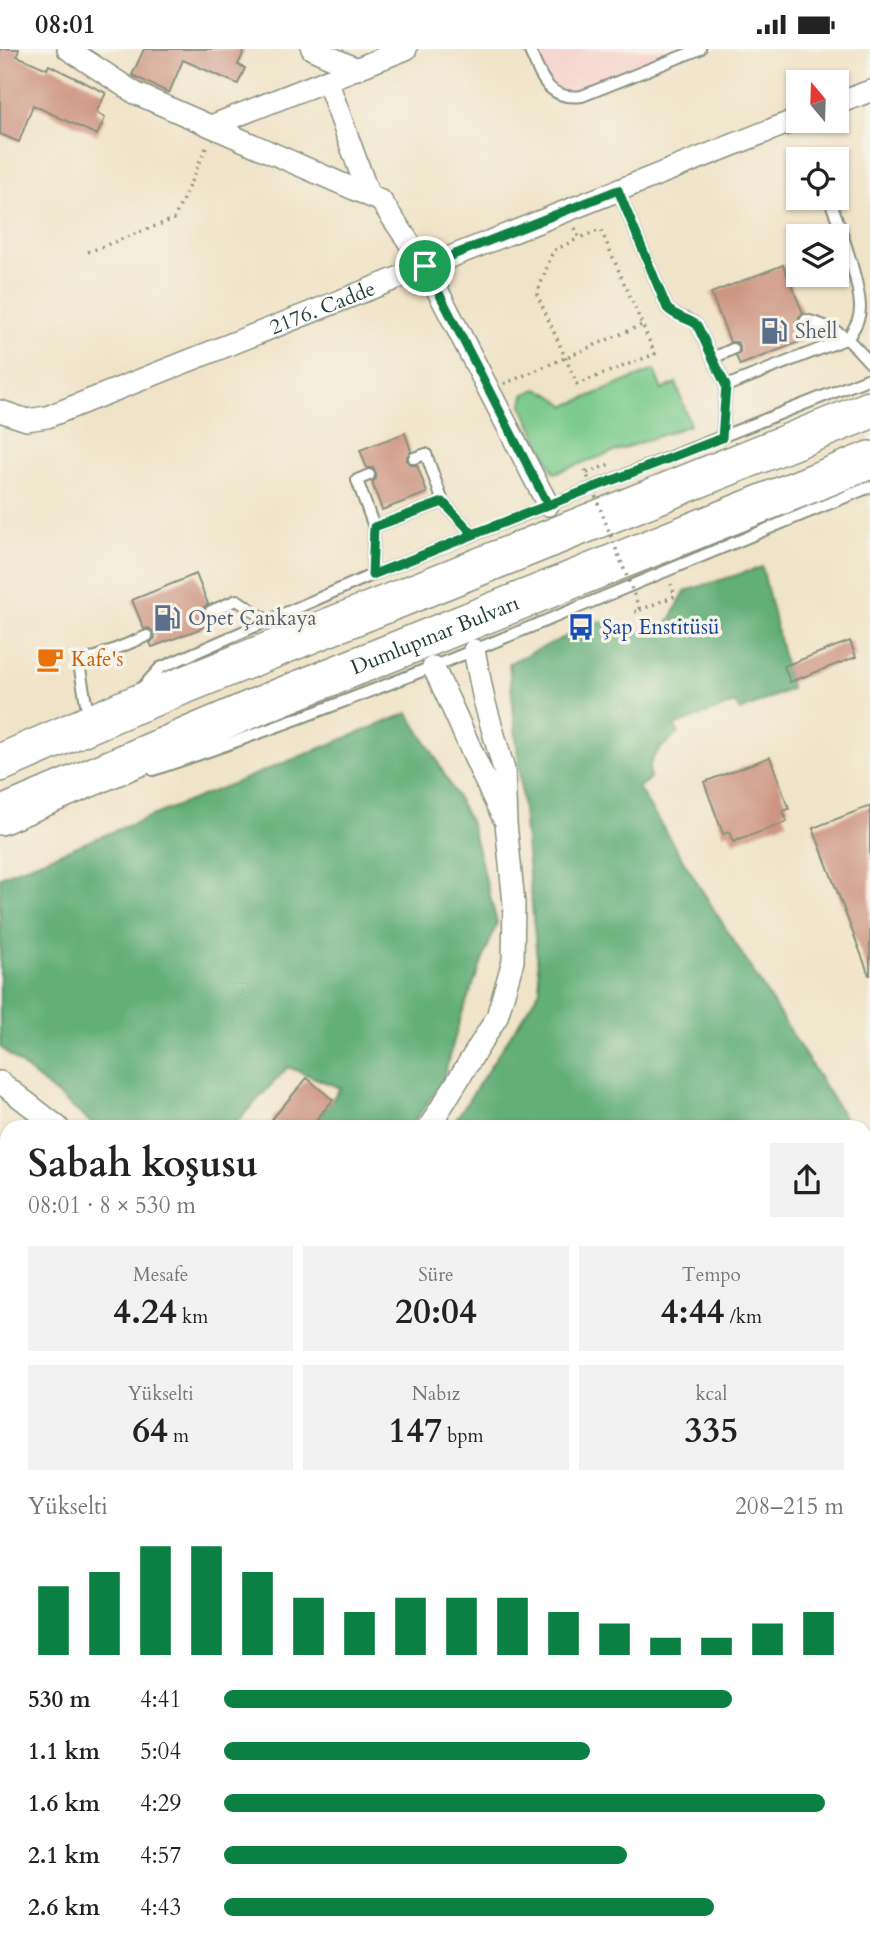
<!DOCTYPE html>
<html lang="tr">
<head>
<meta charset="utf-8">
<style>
	body { margin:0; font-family:Cardo,serif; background:#f2f2f2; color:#222; height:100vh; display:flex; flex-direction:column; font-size:26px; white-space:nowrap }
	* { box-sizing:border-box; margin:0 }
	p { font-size:23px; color:#767676 }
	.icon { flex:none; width:38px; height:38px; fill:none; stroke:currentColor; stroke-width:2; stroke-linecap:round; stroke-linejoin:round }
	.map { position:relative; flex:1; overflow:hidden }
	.panel { position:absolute; left:0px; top:1071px; width:872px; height:831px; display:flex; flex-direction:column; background:#fff; border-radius:21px 21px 0 0; box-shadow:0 2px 5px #0004 }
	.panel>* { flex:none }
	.needle { width:46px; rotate:341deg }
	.buttons { position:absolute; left:786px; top:21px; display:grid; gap:14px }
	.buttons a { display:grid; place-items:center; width:63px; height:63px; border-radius:0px; background:#fff; box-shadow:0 2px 5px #0004; font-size:35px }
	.pin { position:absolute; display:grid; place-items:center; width:60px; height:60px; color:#fff; margin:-30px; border:4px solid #fff; border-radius:50%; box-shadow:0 2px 7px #0007 }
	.round { display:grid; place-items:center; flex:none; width:74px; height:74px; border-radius:0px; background:#f2f2f2 }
	.overview { display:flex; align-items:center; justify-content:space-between; height:119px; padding:0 28px }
	h1 { font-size:38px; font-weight:700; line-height:52px }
	.stats { display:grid; grid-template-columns:repeat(3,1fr); gap:10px; height:119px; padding:7px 28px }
	.stats div { display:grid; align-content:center; border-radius:0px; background:#f2f2f2; text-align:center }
	.stats b { font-size:35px; font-weight:700 }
	.stats small { font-size:19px; font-weight:400 }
	.stats p { font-size:19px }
	.chart { height:196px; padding:14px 28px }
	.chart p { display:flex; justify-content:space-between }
	.chart svg { width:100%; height:126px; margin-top:7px; stroke:#0b8043; stroke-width:6 }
	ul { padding:0 28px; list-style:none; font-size:23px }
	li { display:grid; grid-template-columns:112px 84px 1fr; align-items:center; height:52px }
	li i { height:18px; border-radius:9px; background:#0b8043 }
	.status { display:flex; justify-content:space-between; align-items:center; height:49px; padding:0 35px; background:#fff; direction:ltr }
	.status svg { height:19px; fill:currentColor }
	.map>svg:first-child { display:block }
	.built { fill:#f7d0cc }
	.green { fill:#7bcb8c; stroke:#4d8460; stroke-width:2 }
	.forest { fill:#64af78; stroke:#427656; stroke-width:2 }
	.building { fill:#ce9682 }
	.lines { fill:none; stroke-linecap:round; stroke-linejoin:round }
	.lane-casing { stroke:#88907e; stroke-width:14 }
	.street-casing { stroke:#88907e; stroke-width:24 }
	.highway-casing { stroke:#88907e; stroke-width:40 }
	.path { stroke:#88907e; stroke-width:3.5; stroke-dasharray:2 5; stroke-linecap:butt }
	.lane { stroke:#fff; stroke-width:10 }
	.street { stroke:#fff; stroke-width:21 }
	.highway { stroke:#fff; stroke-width:37 }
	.path-bridge { stroke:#88907e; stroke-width:3.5; stroke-dasharray:2 5; stroke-linecap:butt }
	.route-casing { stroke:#fff; stroke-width:14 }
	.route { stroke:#0b8043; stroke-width:9 }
	.labels { text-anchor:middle; stroke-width:7; stroke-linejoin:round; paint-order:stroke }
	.street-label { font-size:21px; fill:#1f3d34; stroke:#f7f3e8 }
	.service-label { font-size:21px; fill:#4e5e75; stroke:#f7f3e8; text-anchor:start }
	.transit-label { font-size:21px; fill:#164399; stroke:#f7f3e8; text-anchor:start }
	.food-label { font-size:21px; fill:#c56008; stroke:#f7f3e8; text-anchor:start }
</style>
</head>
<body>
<div class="status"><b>08:01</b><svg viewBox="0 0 49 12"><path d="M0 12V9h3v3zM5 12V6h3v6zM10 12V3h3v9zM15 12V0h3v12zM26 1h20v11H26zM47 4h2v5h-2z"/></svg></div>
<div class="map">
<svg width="870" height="1902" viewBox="0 0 870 1902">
	<rect width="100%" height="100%" fill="#f7f3e8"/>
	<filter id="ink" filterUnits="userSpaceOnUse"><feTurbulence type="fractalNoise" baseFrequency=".0143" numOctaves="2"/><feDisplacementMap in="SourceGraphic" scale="14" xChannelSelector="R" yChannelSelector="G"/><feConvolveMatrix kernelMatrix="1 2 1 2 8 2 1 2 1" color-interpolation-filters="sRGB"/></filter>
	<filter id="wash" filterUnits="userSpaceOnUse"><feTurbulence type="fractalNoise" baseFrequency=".00686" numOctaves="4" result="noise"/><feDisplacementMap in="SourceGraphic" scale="28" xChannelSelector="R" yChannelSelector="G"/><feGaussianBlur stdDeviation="1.57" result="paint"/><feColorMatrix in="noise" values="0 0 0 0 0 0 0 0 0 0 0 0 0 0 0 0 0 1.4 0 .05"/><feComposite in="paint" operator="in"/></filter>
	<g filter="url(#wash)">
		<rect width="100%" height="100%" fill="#f0e4c8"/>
		<path class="built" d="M529,0H700L582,47L551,41Z"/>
		<g class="green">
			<path d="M654,321L662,341L676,334L690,376L554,424L522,356L524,346L536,340C549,343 556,349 566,357Z"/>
			<path d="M870,1625V1902H638L632,1895H864V1629Z"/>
			<path d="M0,1758L7,1773V1895H62L65,1902H0Z"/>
		</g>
		<g class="forest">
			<path d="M762,518L791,640L740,662L735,654L674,677L679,684C663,697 646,707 650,729L638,739L850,1078H451L540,941L509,614L599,572L634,585L669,573L685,542Z"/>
			<path d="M408,664L434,706L471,775L497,874L461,967L442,1034L410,1078H313L340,1039L288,1018L232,1078H96L0,998V828Z"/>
			<path d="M865,1101L870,1110V1541L864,1535Z"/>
			<path d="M81,1895H525L517,1902H84Z"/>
		</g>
		<g id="blocks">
			<g class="building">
				<path d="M0,0H19L17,7L47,20L49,16L106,44L96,63L105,69L97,86L33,56L19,93L0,85Z"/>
				<path d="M144,0H245L238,16L245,19L238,35L183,11L169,44L132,26Z"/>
				<path d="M783,216L803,264L799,268V274L809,280L812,288L740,316L736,307L740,304V297L737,293H730L711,244Z"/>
				<path d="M405,384L411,402L407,407V412L412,416H417L427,444L382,461L372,433L376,430V424L373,419H367L360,401Z"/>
				<path d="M196,525L208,555L204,558V564L207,569H214L215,574L152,598L150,594L155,589L154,583L149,579L144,580L132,551Z"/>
				<path d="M850,592L856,608L790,633L784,617Z"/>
				<path d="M770,708L789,760L783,762L787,773L733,793L729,783L723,785L704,733Z"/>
				<path d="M870,757V926H869L813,779Z"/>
				<path d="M307,1029L333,1051L310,1078H281L272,1070Z"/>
			</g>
		</g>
	</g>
	<g filter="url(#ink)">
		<use href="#blocks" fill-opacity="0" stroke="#88907e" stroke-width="2"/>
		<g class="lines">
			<defs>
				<g id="lane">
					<path d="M529,0C541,27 547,52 582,47L700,0"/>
					<path d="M618,141L667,259C675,268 688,268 697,276L726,337L722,389"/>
					<path d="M806,271C839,279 848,289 870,314"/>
					<path d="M713,309L733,300"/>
					<path d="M726,337L848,289C854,279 860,271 860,259C860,234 839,174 829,149"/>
					<path d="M414,409L426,405L443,453"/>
					<path d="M369,426L357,431L374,478"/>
					<path d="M372,526L374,478L443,453L473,485"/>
					<path d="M211,562L237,551L268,572"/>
					<path d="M141,640L160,619L372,526L870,329"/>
					<path d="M89,671L79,615L147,587"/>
					<path d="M153,721C396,640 632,534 870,438"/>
					<path d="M0,1579L7,1581"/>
				</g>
				<g id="street">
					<path d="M68,0L135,44L381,152L425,217L548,456"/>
					<path d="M312,0L357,20"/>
					<path d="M327,31L369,147"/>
					<path d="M836,55L870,42"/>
					<path d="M211,77L406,0"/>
					<path id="s1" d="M0,362L27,371L47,368L798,70"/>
					<path d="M433,618C458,667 477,719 503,768"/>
					<path d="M0,1033L58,1078"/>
					<path d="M429,1078L497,968L513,912L514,855L506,774L504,721L484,651L474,601"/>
					<path d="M0,1355L7,1358"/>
				</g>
				<g id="highway">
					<path d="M0,714L122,661L870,361"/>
					<path id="s2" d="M0,767L268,653L870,411"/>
				</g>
			</defs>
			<use href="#lane" class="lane-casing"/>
			<use href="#street" class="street-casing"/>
			<use href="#highway" class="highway-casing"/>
			<g class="path">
				<path d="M575,179L579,189L601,181L655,305L577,335L537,245L553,202L579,189"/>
				<path d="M88,203L174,170L207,97"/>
				<path d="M504,335L642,276"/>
				<path d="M587,424L610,415L611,418"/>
				<path d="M640,561L675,547L671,535"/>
				<path d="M864,1656L870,1651"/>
				<path d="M864,1789L870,1785"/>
				<path d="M864,1800L870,1809"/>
				<path d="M729,1895L731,1902"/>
				<path d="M804,1895L816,1902"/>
				<path d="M802,1898V1902"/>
			</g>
			<use href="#lane" class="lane"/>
			<use href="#street" class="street"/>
			<use href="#highway" class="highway"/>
			<path class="path-bridge" d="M585,421L640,561L634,563"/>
		</g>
	</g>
	<g class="lines" filter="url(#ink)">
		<defs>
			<path id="route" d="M425,217L548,456L372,526L374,478L443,453L473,485L722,389L726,337L697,276C688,269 675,268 667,259L618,141L425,217"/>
		</defs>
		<use href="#route" class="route-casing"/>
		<use href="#route" class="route"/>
	</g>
	<defs>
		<symbol id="fuel-bare" viewBox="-9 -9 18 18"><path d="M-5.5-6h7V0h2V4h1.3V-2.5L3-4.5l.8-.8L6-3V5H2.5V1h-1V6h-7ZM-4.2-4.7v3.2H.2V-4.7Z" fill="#5c6f8a" stroke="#f7f3e8" stroke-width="2.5" paint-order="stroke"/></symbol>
		<symbol id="bus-bare" viewBox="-9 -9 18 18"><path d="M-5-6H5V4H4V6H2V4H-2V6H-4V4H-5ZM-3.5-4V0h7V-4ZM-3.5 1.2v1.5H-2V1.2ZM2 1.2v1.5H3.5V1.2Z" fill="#1a4fb4" stroke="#f7f3e8" stroke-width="2.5" paint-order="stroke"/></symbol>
		<symbol id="cafe-bare" viewBox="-9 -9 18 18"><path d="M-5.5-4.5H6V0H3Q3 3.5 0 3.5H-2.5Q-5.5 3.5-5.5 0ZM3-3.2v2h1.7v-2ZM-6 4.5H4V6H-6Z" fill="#e8710a" stroke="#f7f3e8" stroke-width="2.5" paint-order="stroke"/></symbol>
	</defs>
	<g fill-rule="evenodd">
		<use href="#fuel-bare" x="755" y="263" width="38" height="38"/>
		<use href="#fuel-bare" x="148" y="550" width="38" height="38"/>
		<use href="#bus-bare" x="562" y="559" width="38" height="38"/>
		<use href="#cafe-bare" x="31" y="591" width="38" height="38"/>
	</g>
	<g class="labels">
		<g class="street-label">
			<text dy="7" stroke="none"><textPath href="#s1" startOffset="345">2176. Cadde</textPath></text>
			<text dy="7" stroke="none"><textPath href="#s2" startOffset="471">Dumlupınar Bulvarı</textPath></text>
		</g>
		<g class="service-label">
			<text x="795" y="289">Shell</text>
			<text x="188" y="576">Opet Çankaya</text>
		</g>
		<g class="transit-label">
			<text x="602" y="585">Şap Enstitüsü</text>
		</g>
		<g class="food-label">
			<text x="71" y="617">Kafe's</text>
		</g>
	</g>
</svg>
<div class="buttons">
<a><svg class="needle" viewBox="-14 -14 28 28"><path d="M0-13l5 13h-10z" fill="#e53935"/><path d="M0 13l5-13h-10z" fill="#767676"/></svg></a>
<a><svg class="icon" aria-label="locate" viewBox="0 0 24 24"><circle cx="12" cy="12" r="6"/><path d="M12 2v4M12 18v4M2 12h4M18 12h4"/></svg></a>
<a><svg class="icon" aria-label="layers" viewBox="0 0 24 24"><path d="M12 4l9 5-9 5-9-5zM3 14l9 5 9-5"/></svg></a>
</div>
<div class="pin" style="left:425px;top:217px;background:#1e9e55"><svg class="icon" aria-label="arrive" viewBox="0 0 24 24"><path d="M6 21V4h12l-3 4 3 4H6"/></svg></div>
<section class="panel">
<div class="overview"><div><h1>Sabah koşusu</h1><p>08:01 · 8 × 530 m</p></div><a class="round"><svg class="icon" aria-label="share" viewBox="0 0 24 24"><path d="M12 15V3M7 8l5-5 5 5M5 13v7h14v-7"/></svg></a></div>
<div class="stats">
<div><p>Mesafe</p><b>4.24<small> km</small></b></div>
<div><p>Süre</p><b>20:04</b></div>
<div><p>Tempo</p><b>4:44<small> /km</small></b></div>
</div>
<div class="stats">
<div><p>Yükselti</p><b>64<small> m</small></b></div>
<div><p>Nabız</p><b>147<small> bpm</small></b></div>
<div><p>kcal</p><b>335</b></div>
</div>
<div class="chart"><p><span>Yükselti</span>208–215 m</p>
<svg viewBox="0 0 160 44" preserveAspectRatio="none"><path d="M5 44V20M15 44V15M25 44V6M35 44V6M45 44V15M55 44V24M65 44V29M75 44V24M85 44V24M95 44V24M105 44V29M115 44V33M125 44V38M135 44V38M145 44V33M155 44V29"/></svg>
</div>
<ul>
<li><b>530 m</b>4:41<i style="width:82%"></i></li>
<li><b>1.1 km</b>5:04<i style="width:59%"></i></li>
<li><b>1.6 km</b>4:29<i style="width:97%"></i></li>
<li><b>2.1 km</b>4:57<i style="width:65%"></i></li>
<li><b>2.6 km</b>4:43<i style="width:79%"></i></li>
</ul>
</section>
</div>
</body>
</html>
